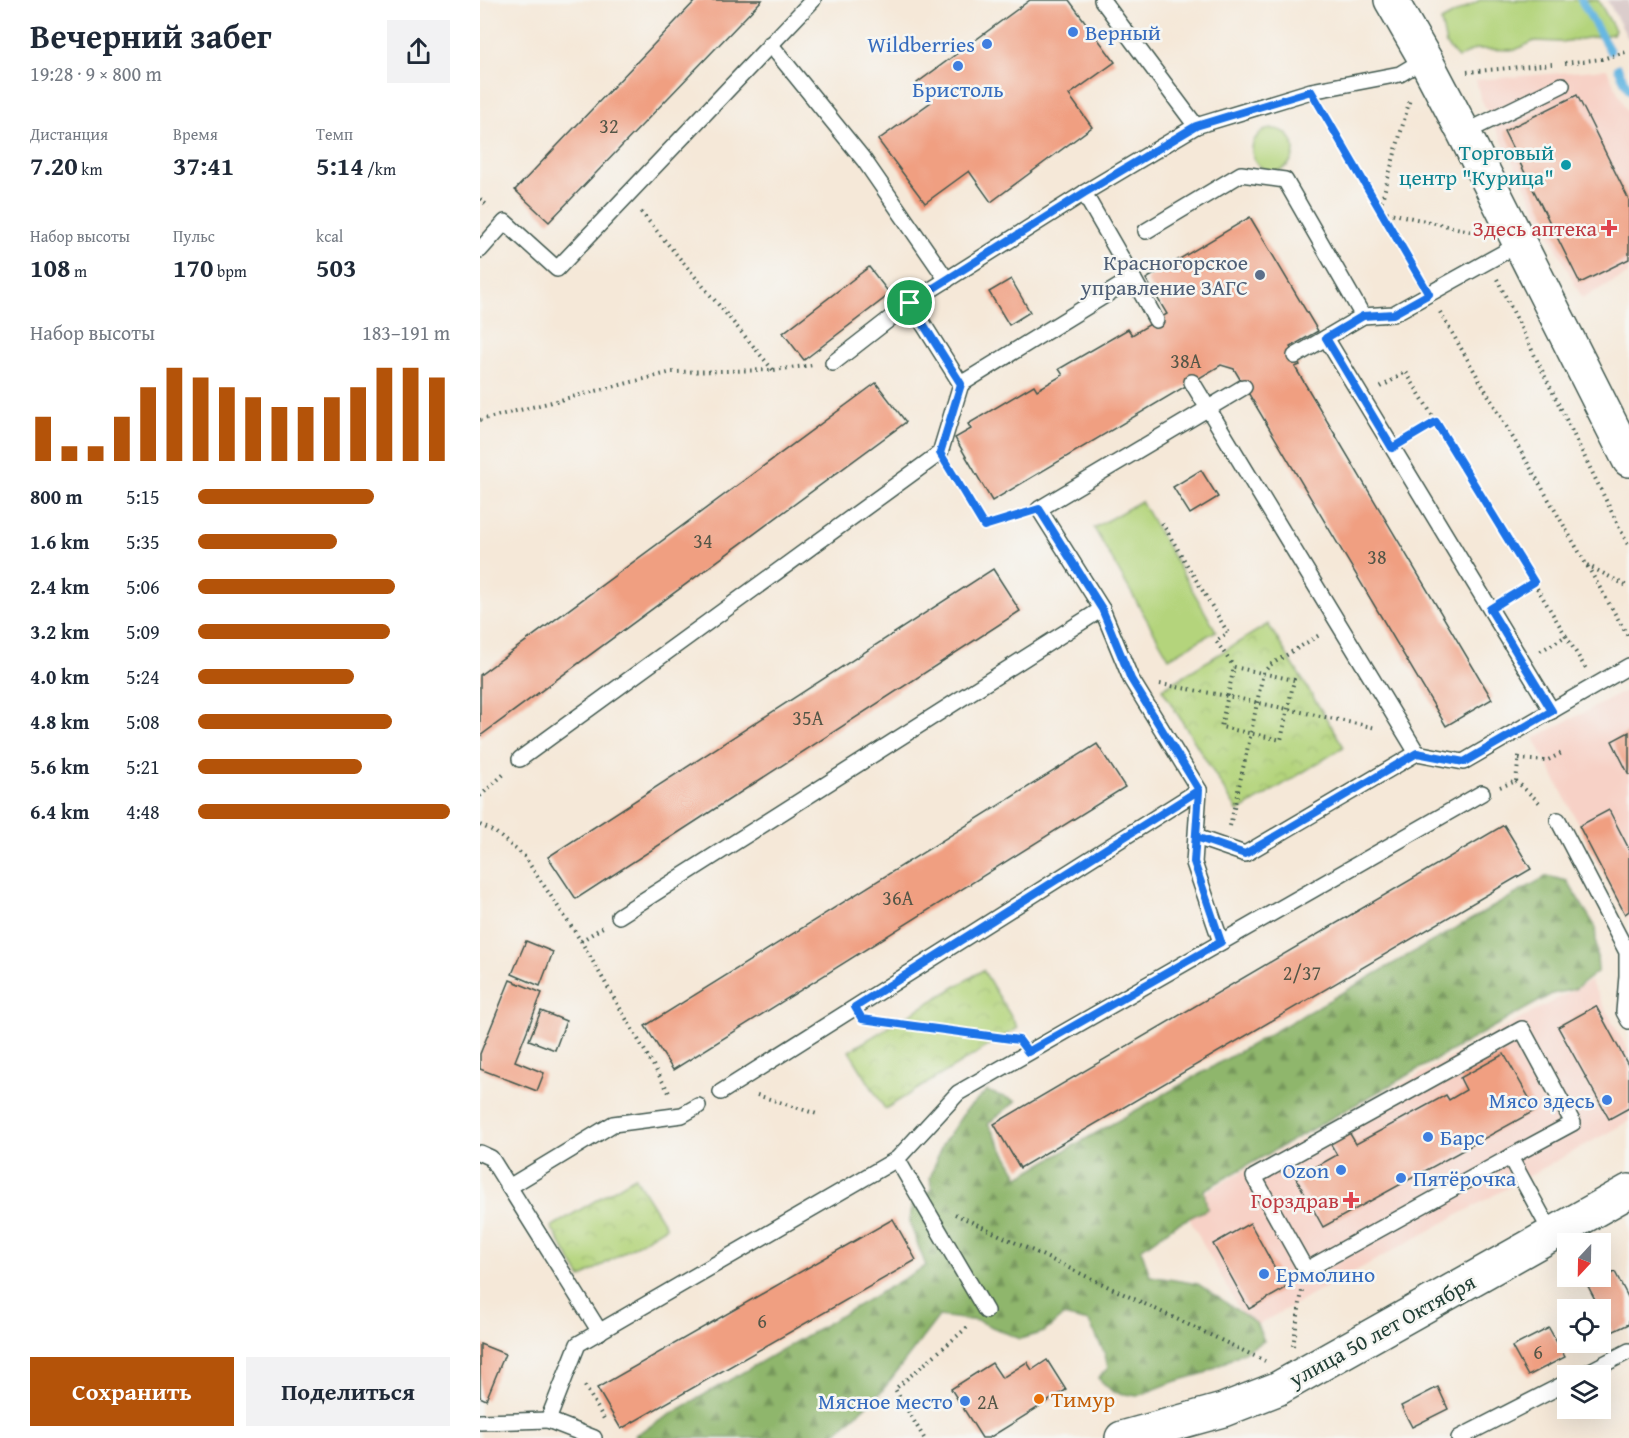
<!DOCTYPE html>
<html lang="ru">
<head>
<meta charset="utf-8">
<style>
	body { margin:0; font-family:"Gentium Book Plus",serif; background:#f2f2f3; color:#1f2937; height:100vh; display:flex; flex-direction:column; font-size:22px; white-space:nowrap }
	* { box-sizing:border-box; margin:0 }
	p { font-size:20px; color:#747a83 }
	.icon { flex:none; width:33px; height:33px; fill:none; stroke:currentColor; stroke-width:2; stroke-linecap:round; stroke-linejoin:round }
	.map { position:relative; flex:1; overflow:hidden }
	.sheet { display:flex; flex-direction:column; background:#fff; width:480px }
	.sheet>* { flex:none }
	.needle { width:39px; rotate:202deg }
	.controls { position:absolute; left:1077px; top:1233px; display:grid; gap:12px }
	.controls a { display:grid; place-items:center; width:54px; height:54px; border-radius:0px; background:#fff; box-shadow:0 6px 24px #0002; font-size:30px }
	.pin { position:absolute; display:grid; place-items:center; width:51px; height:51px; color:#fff; margin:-26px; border:3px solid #fff; border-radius:50%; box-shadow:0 2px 6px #0007 }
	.round { display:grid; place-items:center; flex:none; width:63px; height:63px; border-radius:0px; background:#f2f2f3 }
	.headline { display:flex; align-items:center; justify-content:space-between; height:102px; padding:0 30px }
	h1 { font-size:33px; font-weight:600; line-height:45px }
	.figures { display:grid; grid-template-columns:repeat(3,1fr); gap:9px; height:102px; padding:6px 30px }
	.figures div { display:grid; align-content:center }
	.figures b { font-size:26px; font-weight:600 }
	.figures small { font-size:16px; font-weight:400 }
	.figures p { font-size:16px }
	.chart { height:168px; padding:12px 30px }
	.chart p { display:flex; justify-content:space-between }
	.chart svg { width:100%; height:108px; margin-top:6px; stroke:#b45309; stroke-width:6 }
	.action { display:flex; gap:12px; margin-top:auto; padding:12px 30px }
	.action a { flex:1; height:69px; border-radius:0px; background:#b45309; color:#fff; font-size:24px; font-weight:600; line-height:69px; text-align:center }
	.action a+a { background:#f2f2f3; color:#1f2937 }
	ul { padding:0 30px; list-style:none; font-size:20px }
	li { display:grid; grid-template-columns:96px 72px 1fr; align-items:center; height:45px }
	li i { height:15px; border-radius:8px; background:#b45309 }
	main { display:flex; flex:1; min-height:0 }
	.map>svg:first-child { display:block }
	.built { fill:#f7d1c6 }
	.railway { fill:#d2bfbf }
	.green { fill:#b4d47c; stroke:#6a8858; stroke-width:1.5 }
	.forest { fill:url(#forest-firs); stroke:#577a50; stroke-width:1.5 }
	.park { fill:url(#park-crowns); stroke:#6a8858; stroke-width:1.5 }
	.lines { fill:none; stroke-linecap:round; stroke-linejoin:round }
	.stream { stroke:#68b7e2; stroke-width:8 }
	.building { fill:#f09f81 }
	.service-casing { stroke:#3f574d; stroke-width:18 }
	.tertiary-casing { stroke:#3f574d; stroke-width:36 }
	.path { stroke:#3f574d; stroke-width:4; stroke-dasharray:1.5 4.5; stroke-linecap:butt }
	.service { stroke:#fff; stroke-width:15 }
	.tertiary { stroke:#fff; stroke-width:33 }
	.route-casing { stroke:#fff; stroke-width:12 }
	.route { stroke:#1a73e8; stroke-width:8 }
	.shop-dot { fill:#3f7fe0; stroke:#f6f6f2; stroke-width:2 }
	.culture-dot { fill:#0f9aa8; stroke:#f6f6f2; stroke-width:2 }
	.health-dot { fill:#e0444e; stroke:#f6f6f2; stroke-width:2 }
	.service-dot { fill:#5c6f8a; stroke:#f6f6f2; stroke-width:2 }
	.food-dot { fill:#e8710a; stroke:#f6f6f2; stroke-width:2 }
	.labels { text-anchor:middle; stroke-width:5; stroke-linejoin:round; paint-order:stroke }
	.number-label { font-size:20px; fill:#535647 }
	.shop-label { font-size:22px; fill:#366cbe; stroke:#f6f6f2; text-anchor:start }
	.culture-label { font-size:22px; fill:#0d838f; stroke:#f6f6f2; text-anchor:end }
	.health-label { font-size:22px; fill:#be3a42; stroke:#f6f6f2; text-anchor:end }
	.service-label { font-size:22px; fill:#4e5e75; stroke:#f6f6f2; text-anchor:end }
	.street-label { font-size:22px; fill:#1f3d34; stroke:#f6f6f2 }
	.food-label { font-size:22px; fill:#c56008; stroke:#f6f6f2; text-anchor:start }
</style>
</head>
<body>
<main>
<section class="sheet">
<div class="headline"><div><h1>Вечерний забег</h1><p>19:28 · 9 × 800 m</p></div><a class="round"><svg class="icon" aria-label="share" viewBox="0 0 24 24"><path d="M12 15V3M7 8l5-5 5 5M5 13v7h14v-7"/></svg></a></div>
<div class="figures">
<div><p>Дистанция</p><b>7.20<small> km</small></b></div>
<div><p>Время</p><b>37:41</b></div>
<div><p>Темп</p><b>5:14<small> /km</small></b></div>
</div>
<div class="figures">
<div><p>Набор высоты</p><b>108<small> m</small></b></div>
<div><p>Пульс</p><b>170<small> bpm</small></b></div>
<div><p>kcal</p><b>503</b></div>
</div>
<div class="chart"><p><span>Набор высоты</span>183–191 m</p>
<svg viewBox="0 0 160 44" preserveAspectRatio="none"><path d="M5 44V26M15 44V38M25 44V38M35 44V26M45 44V14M55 44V6M65 44V10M75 44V14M85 44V18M95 44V22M105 44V22M115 44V18M125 44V14M135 44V6M145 44V6M155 44V10"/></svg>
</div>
<ul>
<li><b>800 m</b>5:15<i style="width:70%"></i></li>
<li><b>1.6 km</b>5:35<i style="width:55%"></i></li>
<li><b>2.4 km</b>5:06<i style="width:78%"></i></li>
<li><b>3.2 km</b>5:09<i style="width:76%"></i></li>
<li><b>4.0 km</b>5:24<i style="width:62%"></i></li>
<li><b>4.8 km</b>5:08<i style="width:77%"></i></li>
<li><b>5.6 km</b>5:21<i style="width:65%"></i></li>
<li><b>6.4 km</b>4:48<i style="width:100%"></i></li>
</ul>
<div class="action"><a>Сохранить</a><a>Поделиться</a></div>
</section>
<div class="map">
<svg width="1149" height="1438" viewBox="0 0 1149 1438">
	<defs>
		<pattern id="forest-firs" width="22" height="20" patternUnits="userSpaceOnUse" patternTransform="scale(1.5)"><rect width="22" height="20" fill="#8fb66c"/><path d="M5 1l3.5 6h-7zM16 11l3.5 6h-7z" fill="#74955a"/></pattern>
		<pattern id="park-crowns" width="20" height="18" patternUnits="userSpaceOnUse" patternTransform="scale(1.5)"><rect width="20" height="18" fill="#b4d47c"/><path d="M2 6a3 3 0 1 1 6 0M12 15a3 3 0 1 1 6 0" fill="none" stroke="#9ab76c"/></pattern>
	</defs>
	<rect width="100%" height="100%" fill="#f6f6f2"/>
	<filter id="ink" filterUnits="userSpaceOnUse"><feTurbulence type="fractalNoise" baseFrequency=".0167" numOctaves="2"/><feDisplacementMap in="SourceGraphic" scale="12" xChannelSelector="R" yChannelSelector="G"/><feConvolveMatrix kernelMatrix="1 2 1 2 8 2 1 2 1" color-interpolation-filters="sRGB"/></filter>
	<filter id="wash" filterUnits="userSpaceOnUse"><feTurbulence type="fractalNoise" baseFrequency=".008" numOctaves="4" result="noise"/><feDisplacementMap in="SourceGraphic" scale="24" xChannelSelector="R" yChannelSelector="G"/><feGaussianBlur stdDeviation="1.35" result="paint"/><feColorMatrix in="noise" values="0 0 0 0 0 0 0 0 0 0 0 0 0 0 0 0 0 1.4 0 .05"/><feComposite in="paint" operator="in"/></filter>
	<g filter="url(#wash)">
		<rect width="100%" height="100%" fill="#f5e8d8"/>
		<g class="built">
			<path d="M1127,69L1149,116V274L1102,298L1000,97L996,80Z"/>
			<path d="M1149,689V922L1054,738Z"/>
			<path d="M1110,981L1149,1052V1121L770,1329L702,1205Z"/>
		</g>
		<path class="railway" d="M1127,0H1149V40Z"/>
		<g class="green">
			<path d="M1000,0H1118L1135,30L1133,34L1081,42L1054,41L1035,50L995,49L978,58L966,45L961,21Z"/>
			<circle cx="793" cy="150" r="21"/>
			<path d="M661,501L736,631L689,658L614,528Z"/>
		</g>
		<path class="forest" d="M1067,876L1087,881L1115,926L1118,971L1095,989L1072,994L724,1190L727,1209L695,1225L661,1249L670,1276L718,1284L776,1323L784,1341L725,1373L693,1382L657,1396L633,1392L618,1378L628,1368L625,1354L609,1322L583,1316L564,1332L540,1339L498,1321L459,1316L402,1391L350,1438H160L155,1435L446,1266L430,1224L431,1206L452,1189L450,1178L462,1145L486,1110L507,1091L536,1101L508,1124L539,1177Z"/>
		<g class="park">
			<path d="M788,624L864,747L758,812L682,689Z"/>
			<path d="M503,970L538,1028L405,1109L369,1051Z"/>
			<path d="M155,1177L186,1227L101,1278L71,1227Z"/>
		</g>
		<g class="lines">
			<g class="stream">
				<path d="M1101,0L1130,51"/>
				<path d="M1138,68L1149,90"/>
			</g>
		</g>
		<g id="blocks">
			<g class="building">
				<path d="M216,0H282L69,222L35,190Z"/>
				<path d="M550,0H589L635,62L589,95L612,127L511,202L489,171L445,203L398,140L451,102L437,83Z"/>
				<path d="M1097,95L1149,200V259L1100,283L1024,131Z"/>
				<path d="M770,217L838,331L810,347L820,365L815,367L1012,699L966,726L754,369L741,365L512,501L475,438L491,429L488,424L554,385L557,390L583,375L579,369L648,329L652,335L687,314L666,279Z"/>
				<path d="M389,267L410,294L324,360L303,333Z"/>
				<path d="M531,279L550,312L529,325L509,292Z"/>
				<path d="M396,383L426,422L0,736V675Z"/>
				<path d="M721,470L738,497L710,514L693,487Z"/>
				<path d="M513,569L540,611L96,899L68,857Z"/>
				<path d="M1149,732V775L1132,741Z"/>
				<path d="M617,744L645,787L193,1070L165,1026Z"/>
				<path d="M1129,810L1149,849V911L1145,914L1099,826Z"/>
				<path d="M1024,825L1051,869L540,1168L514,1124Z"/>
				<path d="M46,941L73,952L60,986L32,974Z"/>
				<path d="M30,980L62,993L35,1061L64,1073L57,1091L0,1069V1054Z"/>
				<path d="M1116,1006L1149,1067V1108L1129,1119L1078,1027Z"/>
				<path d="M61,1011L86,1021L75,1050L49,1040Z"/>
				<path d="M1024,1054L1056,1110L843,1227L816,1178L857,1155L850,1143L869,1132L876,1144L966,1095L969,1100L986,1090L980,1078Z"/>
				<path d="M413,1219L436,1260L141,1429L117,1388Z"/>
				<path d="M770,1223L806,1288L769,1309L733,1244Z"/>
				<path d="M1135,1272L1149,1299V1324L1132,1332L1108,1286Z"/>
				<path d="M1069,1328L1085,1357L1048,1376L1032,1347Z"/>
				<path d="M0,1344L25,1354L6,1400L0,1397Z"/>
				<path d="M567,1360L586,1390L509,1438H502L471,1389L512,1363L522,1378L547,1362L552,1370Z"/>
				<path d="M958,1387L968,1409L932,1427L921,1406Z"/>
			</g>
		</g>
	</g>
	<g filter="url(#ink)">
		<use href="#blocks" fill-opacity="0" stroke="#3f574d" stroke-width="1.5"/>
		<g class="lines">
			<defs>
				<g id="service">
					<path d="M622,0L716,126L831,91L920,74L945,59"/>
					<path d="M290,44L384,160L467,280"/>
					<path d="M984,133L1082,85"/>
					<path d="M666,231L761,174L805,180L883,316"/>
					<path d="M0,250L25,222L77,269L333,0"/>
					<path d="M653,278L676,320"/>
					<path d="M846,338L1072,711"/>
					<path d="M815,356L883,316L913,314L1039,244"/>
					<path d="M353,363L430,303"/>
					<path d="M712,382L937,753"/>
					<path d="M481,384L653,278L604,193"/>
					<path d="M40,759L460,453L481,384L430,303L604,193L716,126"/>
					<path d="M1078,820L1147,952V976L1144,1012L1149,1021"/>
					<path d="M716,837L765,854L937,753L983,762L1149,666"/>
					<path d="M139,916L622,609"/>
					<path d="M741,942L714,863L719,790L651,679L622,609L559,509L764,387"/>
					<path d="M241,1092L719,790"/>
					<path d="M0,1153L11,1158L120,1332"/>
					<path d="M1030,1157L1093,1123L1042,1029L774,1177L826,1270L1030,1157L1072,1234"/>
					<path d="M417,1159L478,1093L1002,793"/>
					<path d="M29,1187L133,1124L202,1115L218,1106"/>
					<path d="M1101,1376L1149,1351"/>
					<path d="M0,1422L68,1420"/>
					<path d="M114,1438L68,1420L98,1344L417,1159L506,1311"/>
					<path d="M979,1438L1088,1382"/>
				</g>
				<g id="tertiary">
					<path d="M911,0L945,59L984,133L1149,460"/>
					<path d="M642,1438L743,1410L797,1389L1149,1191"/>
				</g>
			</defs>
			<use href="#service" class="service-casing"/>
			<use href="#tertiary" class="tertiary-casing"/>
			<g class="path">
				<path d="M1085,63L1122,59L1149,51"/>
				<path d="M987,72L1072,64"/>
				<path d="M842,110L939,277"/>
				<path d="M0,199L9,207"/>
				<path d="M900,207L930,99"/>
				<path d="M901,211L999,233"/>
				<path d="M161,212L293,370"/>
				<path d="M1017,279L1149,547"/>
				<path d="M960,312L1149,638"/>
				<path d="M901,387L926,372L1086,636L1059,652"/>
				<path d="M0,420L192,372L294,370L334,365"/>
				<path d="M931,437L956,421"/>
				<path d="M471,471L504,526L539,515"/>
				<path d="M682,523L748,633L736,641L754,667"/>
				<path d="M1107,565L1149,587"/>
				<path d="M1029,598L1054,583"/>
				<path d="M1086,636L1106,669"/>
				<path d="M754,667L814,680L801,740L741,727Z"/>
				<path d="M680,684L747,696L896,728"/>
				<path d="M1039,759L1066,761L1082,753"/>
				<path d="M1036,781L1062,805"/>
				<path d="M1036,781L1039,755"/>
				<path d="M1020,787L1036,781"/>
				<path d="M0,796L24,774"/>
				<path d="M0,825L15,832L44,856L101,941L191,1096"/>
				<path d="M750,826L771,733L783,673L790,665L841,634"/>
				<path d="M101,941L123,927"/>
				<path d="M393,1021L528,1039"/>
				<path d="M277,1095L337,1114"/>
				<path d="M475,1214L785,1361"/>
				<path d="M813,1346L822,1291"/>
				<path d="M105,1386L124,1419"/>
				<path d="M444,1438L415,1389L490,1325"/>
			</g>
			<use href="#service" class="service"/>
			<use href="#tertiary" class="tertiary"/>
		</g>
	</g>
	<g class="lines" filter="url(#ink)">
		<defs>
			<path id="route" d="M430,303L481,384L460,453L504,526L559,509L622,609L651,679L719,790L714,862L741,942L548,1052L539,1040L382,1019L375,1007L719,790L716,837L765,854L937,753L984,762L1072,711L1010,609L1054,582L956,422L912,448L846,338L883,316L913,314L949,294L831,91L716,126L604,193L430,303"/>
		</defs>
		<use href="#route" class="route-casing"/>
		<use href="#route" class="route"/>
	</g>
	<g class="shop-dot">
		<circle cx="593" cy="32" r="6"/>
		<circle cx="507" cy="44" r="6"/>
		<circle cx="478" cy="66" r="6"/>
		<circle cx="1127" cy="1100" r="6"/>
		<circle cx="948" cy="1137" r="6"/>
		<circle cx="861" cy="1170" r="6"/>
		<circle cx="921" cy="1178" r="6"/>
		<circle cx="784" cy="1274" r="6"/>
		<circle cx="485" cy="1401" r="6"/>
	</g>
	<circle class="culture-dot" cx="1086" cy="165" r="6"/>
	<g class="health-dot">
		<path d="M1126 219h6v6h6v6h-6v6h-6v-6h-6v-6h6z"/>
		<path d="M868 1191h6v6h6v6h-6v6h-6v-6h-6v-6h6z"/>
	</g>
	<circle class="service-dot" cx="780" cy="275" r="6"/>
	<circle class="food-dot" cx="559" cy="1399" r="6"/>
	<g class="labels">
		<g class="number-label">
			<text x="129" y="133">32</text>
			<text x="706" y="368">38А</text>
			<text x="223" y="548">34</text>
			<text x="897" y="564">38</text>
			<text x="328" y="725">35А</text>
			<text x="418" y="905">36А</text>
			<text x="822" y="980">2/37</text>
			<text x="282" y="1328">6</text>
			<text x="1058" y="1359">6</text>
			<text x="508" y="1409">2А</text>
		</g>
		<g class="shop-label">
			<text x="605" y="40">Верный</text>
			<text x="495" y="52" text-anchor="end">Wildberries</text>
			<text x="478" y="97" text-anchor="middle">Бристоль</text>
			<text x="1115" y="1108" text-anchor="end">Мясо здесь</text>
			<text x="960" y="1145">Барс</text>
			<text x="849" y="1178" text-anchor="end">Ozon</text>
			<text x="933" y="1186">Пятёрочка</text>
			<text x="796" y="1282">Ермолино</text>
			<text x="473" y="1409" text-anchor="end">Мясное место</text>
		</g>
		<g class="culture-label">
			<text x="1074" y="160">Торговый<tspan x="1074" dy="25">центр "Курица"</tspan></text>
		</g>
		<g class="health-label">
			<text x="1117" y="236">Здесь аптека</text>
			<text x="859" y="1208">Горздрав</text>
		</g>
		<g class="service-label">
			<text x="768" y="270">Красногорское<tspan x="768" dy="25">управление ЗАГС</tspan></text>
		</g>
		<g class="street-label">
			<text transform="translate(902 1330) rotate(-29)" y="8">улица 50 лет Октября</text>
		</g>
		<g class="food-label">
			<text x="571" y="1407">Тимур</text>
		</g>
	</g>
</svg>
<div class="controls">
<a><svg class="needle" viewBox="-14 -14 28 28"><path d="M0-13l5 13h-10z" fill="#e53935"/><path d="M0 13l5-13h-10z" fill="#747a83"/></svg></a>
<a><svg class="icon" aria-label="locate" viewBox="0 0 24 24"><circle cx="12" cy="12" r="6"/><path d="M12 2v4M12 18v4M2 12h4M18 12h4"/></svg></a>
<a><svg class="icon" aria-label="layers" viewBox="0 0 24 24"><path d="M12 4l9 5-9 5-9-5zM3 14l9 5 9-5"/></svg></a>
</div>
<div class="pin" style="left:430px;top:303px;background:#1e9e55"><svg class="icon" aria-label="arrive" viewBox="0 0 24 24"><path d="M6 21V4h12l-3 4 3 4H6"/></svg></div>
</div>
</main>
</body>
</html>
